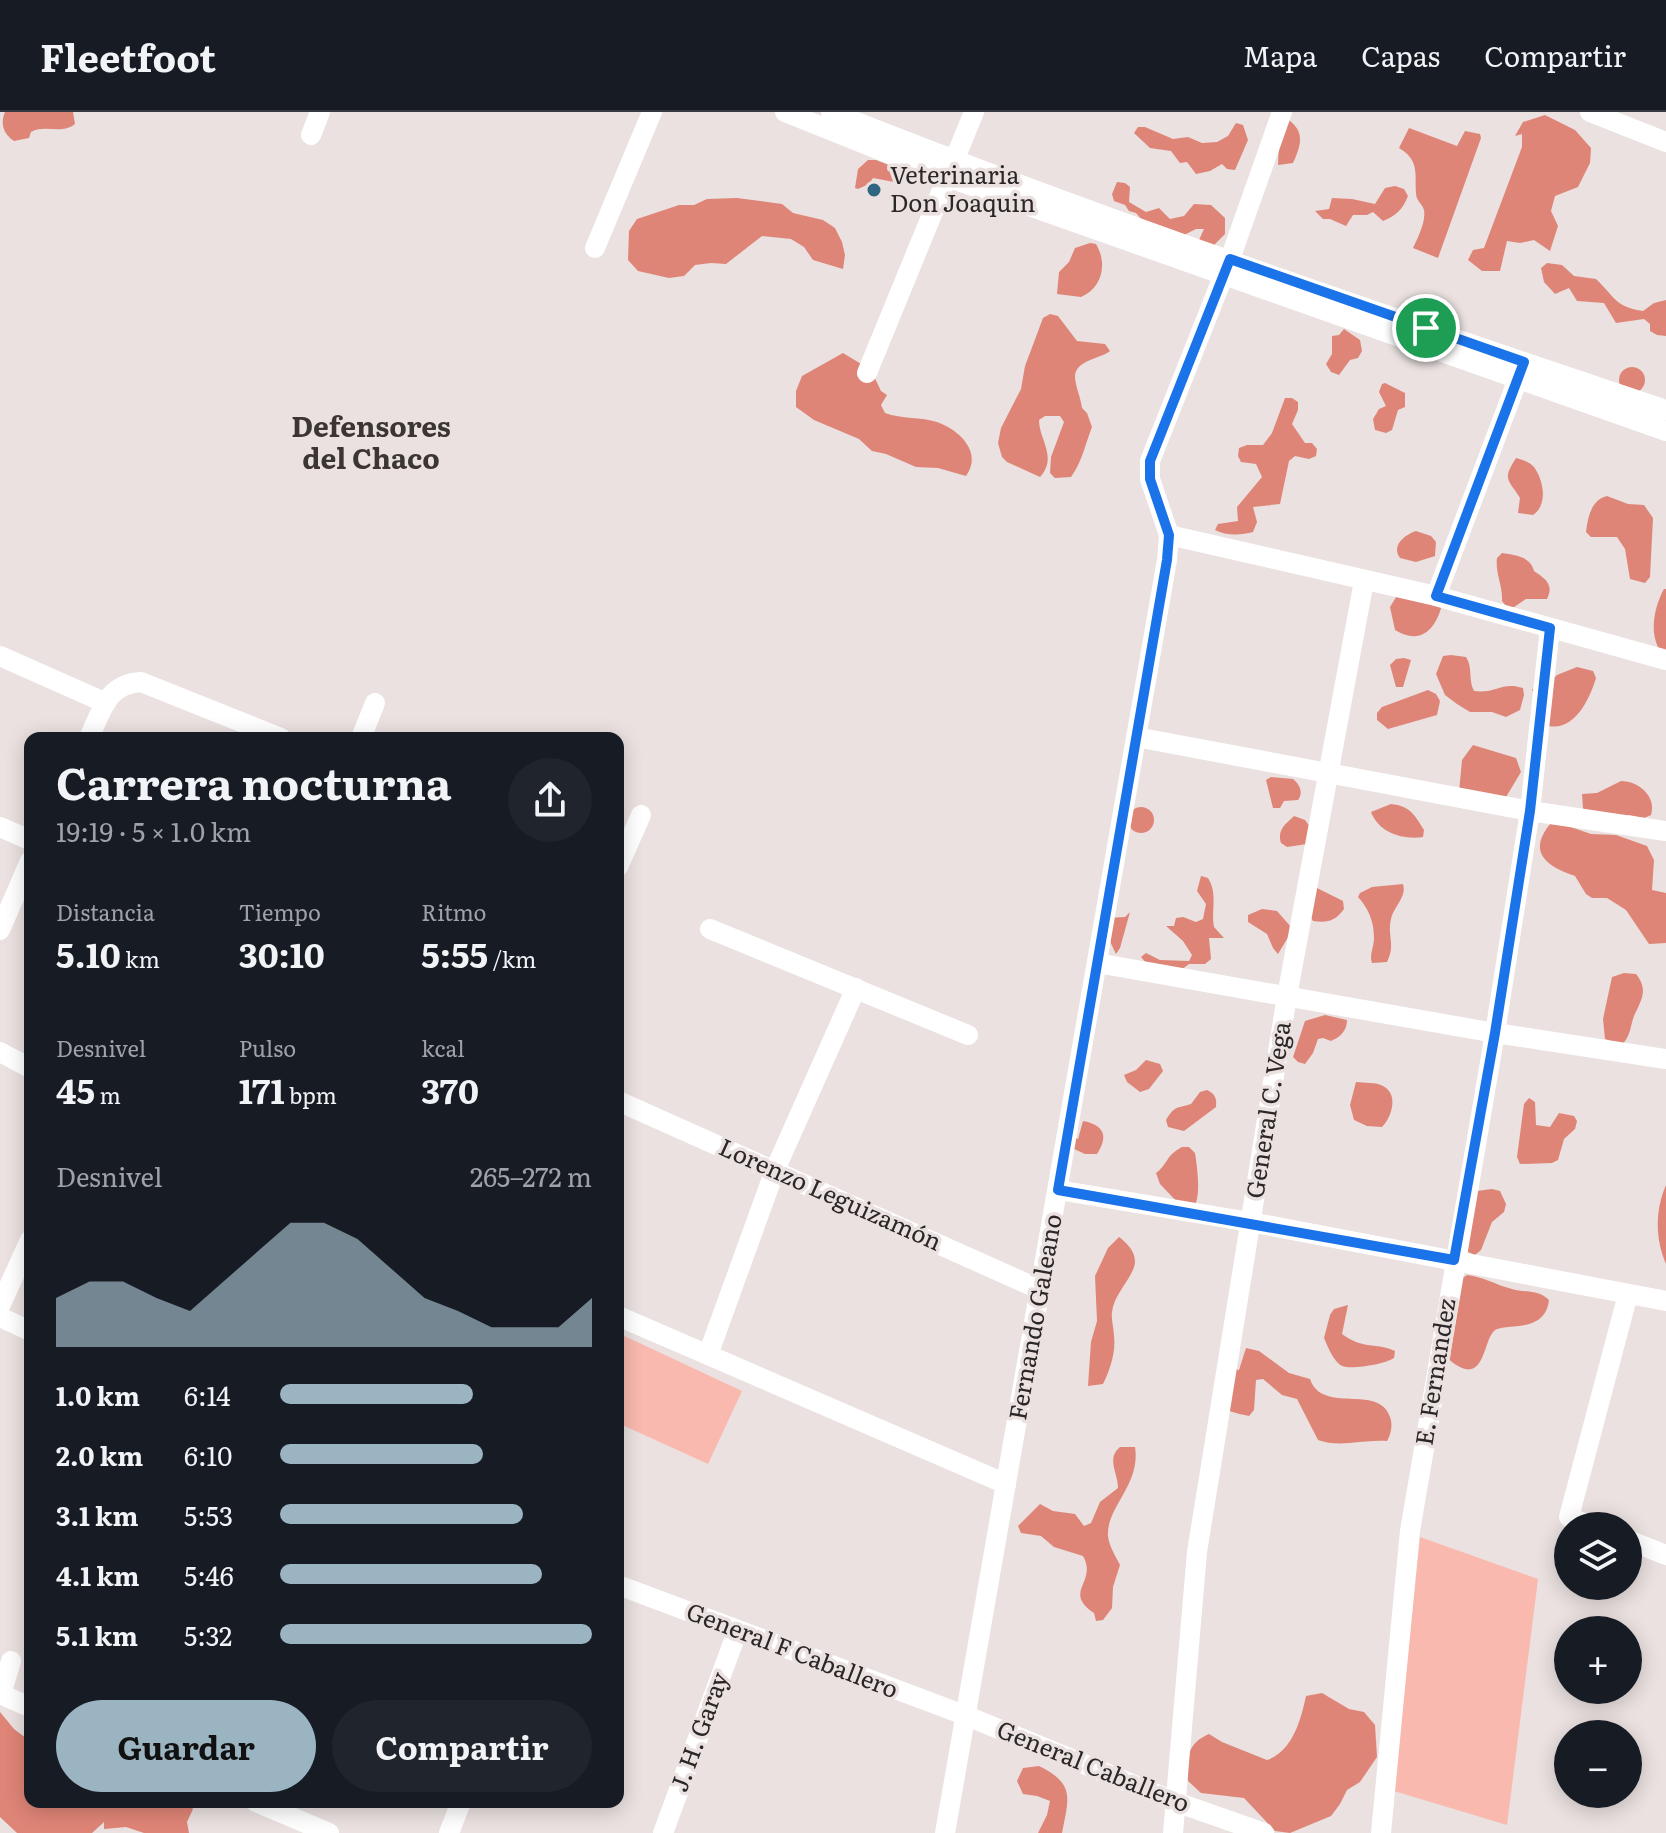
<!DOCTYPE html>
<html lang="es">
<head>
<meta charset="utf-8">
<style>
	body { margin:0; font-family:Literata,serif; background:#20242c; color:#f1f3f6; height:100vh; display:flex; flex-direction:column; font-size:30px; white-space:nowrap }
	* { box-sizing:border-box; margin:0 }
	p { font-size:26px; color:#9ea1a6 }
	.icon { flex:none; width:44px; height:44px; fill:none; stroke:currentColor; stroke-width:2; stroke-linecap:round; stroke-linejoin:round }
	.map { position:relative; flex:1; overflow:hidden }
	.details { position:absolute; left:24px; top:620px; width:600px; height:1076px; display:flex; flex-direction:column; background:#171b24; border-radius:16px; box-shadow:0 4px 20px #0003 }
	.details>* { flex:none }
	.fabs { position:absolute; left:1554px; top:1400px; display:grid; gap:16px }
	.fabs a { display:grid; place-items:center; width:88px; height:88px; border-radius:50%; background:#171b24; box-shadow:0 4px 20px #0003; font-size:40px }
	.pin { position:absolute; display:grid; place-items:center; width:68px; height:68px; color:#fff; margin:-34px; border:4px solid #fff; border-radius:50%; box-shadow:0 2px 8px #0007 }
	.round { display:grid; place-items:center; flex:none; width:84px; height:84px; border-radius:42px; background:#20242c }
	.overview { display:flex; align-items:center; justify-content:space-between; height:136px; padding:0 32px }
	h1 { font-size:44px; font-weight:700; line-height:60px }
	.metrics { display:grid; grid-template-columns:repeat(3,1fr); gap:12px; height:136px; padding:8px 32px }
	.metrics div { display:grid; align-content:center }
	.metrics b { font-size:34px; font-weight:700 }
	.metrics small { font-size:22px; font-weight:400 }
	.metrics p { font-size:22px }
	.chart { height:224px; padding:16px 32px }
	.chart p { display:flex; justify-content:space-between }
	.chart svg { width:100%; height:144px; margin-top:8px; fill:#9ab4c1; opacity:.7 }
	.button { display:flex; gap:16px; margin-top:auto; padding:16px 32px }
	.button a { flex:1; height:92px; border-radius:48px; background:#9ab4c1; color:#111; font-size:32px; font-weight:700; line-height:92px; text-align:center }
	.button a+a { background:#20242c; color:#f1f3f6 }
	ul { padding:0 32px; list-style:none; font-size:26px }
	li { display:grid; grid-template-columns:128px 96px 1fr; align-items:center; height:60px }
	li i { height:20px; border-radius:10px; background:#9ab4c1 }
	header { display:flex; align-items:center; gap:48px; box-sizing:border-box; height:112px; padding:0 40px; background:#171b24; border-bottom:2px solid #363941 }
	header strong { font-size:38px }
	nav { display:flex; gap:44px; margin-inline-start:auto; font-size:28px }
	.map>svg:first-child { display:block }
	.green { fill:#f9b9ae }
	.forest { fill:#df8577 }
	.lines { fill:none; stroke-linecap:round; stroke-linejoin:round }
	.minor { stroke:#fff; stroke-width:20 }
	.route-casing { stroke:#fff; stroke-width:16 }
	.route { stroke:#1a73e8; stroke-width:10 }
	.poi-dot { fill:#306681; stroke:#eae1e0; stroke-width:3 }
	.labels { text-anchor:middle; stroke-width:7; stroke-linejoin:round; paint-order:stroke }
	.poi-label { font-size:24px; fill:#2a2726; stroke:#eae1e0; text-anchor:start }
	.street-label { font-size:24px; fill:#2a2726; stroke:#eae1e0 }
	.quarter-label { font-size:28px; font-weight:bold; fill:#3b3534; stroke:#eae1e0 }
</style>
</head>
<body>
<header>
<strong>Fleetfoot</strong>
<nav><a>Mapa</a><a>Capas</a><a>Compartir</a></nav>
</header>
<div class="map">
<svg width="1666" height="1721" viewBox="0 0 1666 1721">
	<rect width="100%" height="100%" fill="#eae1e0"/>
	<g class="green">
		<path d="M618,1221L742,1279L708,1352L618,1311Z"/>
		<path d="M1420,1425L1538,1467L1507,1713L1394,1679Z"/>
	</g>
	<g class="forest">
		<path d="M5,0H73L75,12C61,23 46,12 31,20L29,26L14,29C3,22 0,11 5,0Z"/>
		<path d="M1545,3L1575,18L1591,36L1590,51L1578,75L1555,84L1551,99L1558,114L1550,139L1534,128L1520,131L1507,129L1500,159H1482L1468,148L1473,138L1484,136L1522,35V22L1515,24L1523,10Z"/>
		<path d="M1286,6C1306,19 1301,33 1293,51L1278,53L1279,29Z"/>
		<path d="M1236,11L1243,13L1248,28L1235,58L1227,57L1222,52L1210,59L1196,62L1187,50L1180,51L1171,39L1150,36L1134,21L1138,15H1145L1173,27L1188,25L1202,31L1217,30L1228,24Z"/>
		<path d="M1409,16L1457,34L1465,19L1480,22L1481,26L1438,146L1413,136C1418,125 1426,110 1424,98C1422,91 1416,89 1416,81C1415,60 1419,48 1399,36Z"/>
		<path d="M868,48H876L894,55L896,67L894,70L873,66L869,72L858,77L855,76L858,57Z"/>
		<path d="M1117,70L1125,71L1130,75L1129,90L1146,100L1159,96L1170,107L1184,104L1194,92L1211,93L1225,106V122L1214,133L1199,128L1204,117H1196L1182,124L1143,109L1136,101L1129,99L1125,93L1114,89L1112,82Z"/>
		<path d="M1395,74L1404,77L1408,84C1403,97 1396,104 1383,109L1373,100L1367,103H1353L1346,114L1330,107H1323L1315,99L1329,97L1332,86L1352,87L1375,92L1385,76Z"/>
		<path d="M737,86L782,92L793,101L823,108L835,116L842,130L845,143L843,157L813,148L804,135L791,127L762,124L726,152L711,151L695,153L684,164L669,166L638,159L628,148L629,119L637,107L679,93H694L707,87Z"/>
		<path d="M1090,131L1096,132C1108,152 1102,176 1081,185L1057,182L1059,160L1069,150L1075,136Z"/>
		<path d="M1547,151L1562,153L1574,164L1596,167C1615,185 1615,195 1643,199L1654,191L1666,188V224L1657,223L1650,219V212L1644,207L1616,211L1604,191L1577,189L1569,176L1555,182L1544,170L1541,156Z"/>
		<path d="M1050,202L1058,204L1077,229L1105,232L1110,239C1100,247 1076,248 1075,264C1075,274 1081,286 1082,296L1087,301L1092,315C1085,333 1082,350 1071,365L1055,366L1050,361L1051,345L1064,310L1060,304H1045L1039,308C1039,328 1058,345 1040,365L1007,350L1002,345L998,331L1001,316L1021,277L1025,254L1043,206Z"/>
		<path d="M1344,217L1360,228L1362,239L1358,246L1350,248L1339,263L1331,260L1326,252L1332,242V224L1339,223Z"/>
		<path d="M843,241L871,258L881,279L887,283L881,293L885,301C902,307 921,305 937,310C960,318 983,341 966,364L938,356L916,355L886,342L872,339L859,327L814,308L796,295V279L802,264Z"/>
		<circle cx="1632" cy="268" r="13"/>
		<path d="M1385,271L1405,281V295L1398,298L1392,318L1386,321L1375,318L1373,307L1379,297L1386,294L1379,280L1382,272Z"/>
		<path d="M1285,286H1292L1298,290V298L1292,312L1305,331H1312L1317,337L1316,344L1309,347L1295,344L1289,349L1280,392L1253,395L1257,410L1253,420C1242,423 1226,424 1215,418L1218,412L1238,409L1237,395L1262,365L1256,352L1241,350L1238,344L1239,336L1247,333H1263L1272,321Z"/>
		<path d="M1516,346C1523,348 1530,350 1534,355C1544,369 1548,393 1533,403L1518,401L1520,386C1508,367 1502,368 1516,346Z"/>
		<path d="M1607,384L1628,392L1644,393L1653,406L1650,465L1645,471L1630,467L1625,437L1617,425H1591L1586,420C1588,405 1591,388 1607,384Z"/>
		<path d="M1416,419L1431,424L1436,430L1435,444L1416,450L1400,446C1391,434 1404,423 1416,419Z"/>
		<path d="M1502,441C1516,443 1531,445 1534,459C1546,467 1554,473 1547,487H1526L1514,495H1507L1502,489C1503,474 1495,461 1497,446Z"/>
		<path d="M1664,477H1666V546C1647,528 1653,497 1664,477Z"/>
		<path d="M1398,482L1443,488C1438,514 1423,535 1395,518L1390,495Z"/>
		<path d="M1451,543L1466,545C1473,555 1468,568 1474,579C1496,582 1502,569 1523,576L1524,583L1520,598L1506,605L1492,600H1470L1457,592L1445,583L1436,562L1443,544Z"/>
		<path d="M1404,546L1411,548L1403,575H1396L1390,553L1396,547Z"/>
		<path d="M1577,555L1593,559L1596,566C1589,589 1573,622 1545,613L1532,577L1541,578L1557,563Z"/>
		<path d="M1428,578L1436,582L1440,589L1437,603L1388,617L1377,608V601L1382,595Z"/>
		<path d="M1473,633L1516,646L1521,660L1506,685L1459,680L1462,648Z"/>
		<path d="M1271,665L1293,667C1299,672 1304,680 1298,688L1284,689L1280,696H1273L1266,668Z"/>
		<path d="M1621,669C1639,669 1657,685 1651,703L1644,706L1629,703L1616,707L1587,703L1583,696L1582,682L1597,681Z"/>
		<path d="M1391,692C1410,694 1414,702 1424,718L1423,725C1403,728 1379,721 1371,700Z"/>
		<circle cx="1141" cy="708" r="13"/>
		<path d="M1294,704L1305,708L1313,719L1307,732L1287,735L1281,731C1277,717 1286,712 1294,704Z"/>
		<path d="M1551,711H1559L1591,722L1616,723L1647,734L1654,748L1652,778L1666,781V831L1649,832L1626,798L1607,786H1592L1586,782L1575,764C1545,754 1527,739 1551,711Z"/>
		<path d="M1201,764L1208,766C1218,782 1211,798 1214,815L1224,826H1209L1211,847L1205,852H1189L1177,861L1146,851L1141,845L1146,841L1160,848L1189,849L1192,843L1183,829L1166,814H1174L1176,806L1183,805L1196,810L1203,807L1206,792L1197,779Z"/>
		<path d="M1309,772L1343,789L1344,797C1335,809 1328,811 1313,809L1309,803Z"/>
		<path d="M1403,772C1407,785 1394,794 1391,807C1387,825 1396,832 1387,850L1372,851C1369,842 1374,836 1374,826C1374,810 1369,797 1358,785L1360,781L1372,775Z"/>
		<path d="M1262,797L1277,799L1291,815L1290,822L1278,842L1273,836L1267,822L1248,810V803Z"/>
		<path d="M1130,800L1120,836L1116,842L1106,821L1107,806L1125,805Z"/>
		<path d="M1624,861L1636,862C1649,878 1641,888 1634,904C1630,915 1631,923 1622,933L1605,927L1603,907L1612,865Z"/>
		<path d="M1325,903L1347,908C1347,918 1341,925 1331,929L1323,926L1318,927L1313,941L1305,952L1298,950L1293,945L1305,909Z"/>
		<path d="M1146,948L1160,952L1163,959L1149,977L1140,980L1127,970L1124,963L1136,958Z"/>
		<path d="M1356,970C1364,971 1376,970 1383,974C1399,982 1392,1005 1382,1015L1367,1014L1354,1008L1350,993Z"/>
		<path d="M1207,978C1215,982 1217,986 1216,995L1184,1019L1168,1015L1166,1008C1175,993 1176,997 1191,992L1200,980Z"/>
		<path d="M1529,986L1535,990L1536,1013L1550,1015L1559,1001L1574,1004L1577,1009L1575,1017L1564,1027L1558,1048L1552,1051L1520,1052L1517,1045L1524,992Z"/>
		<path d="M1083,1009C1104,1013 1109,1024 1097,1042H1085L1072,1036L1074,1025L1078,1027Z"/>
		<path d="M1182,1035H1189L1195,1041C1197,1054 1201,1082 1195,1093L1182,1095L1160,1072L1156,1061C1169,1051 1165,1044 1182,1035Z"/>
		<path d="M1666,1073V1152C1655,1127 1655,1098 1666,1073Z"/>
		<path d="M1492,1077L1500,1079L1506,1092L1504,1100L1492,1110L1481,1138L1475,1143L1468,1140L1466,1133L1477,1079Z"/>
		<path d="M1119,1125C1127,1131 1135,1139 1135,1150C1134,1165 1114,1181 1112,1200C1111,1207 1114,1217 1114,1224C1116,1240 1110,1258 1103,1272L1088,1274L1091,1230L1097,1209L1095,1164L1108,1136Z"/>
		<path d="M1467,1163C1484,1165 1496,1173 1512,1177C1525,1181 1538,1177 1549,1188C1545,1224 1502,1209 1493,1220C1482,1234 1484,1278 1447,1246L1461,1167Z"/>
		<path d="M1348,1193L1342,1222C1364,1238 1375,1230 1395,1239L1394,1246C1385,1252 1352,1258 1342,1254C1333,1249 1328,1235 1324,1226L1330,1203L1334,1197Z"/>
		<path d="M1246,1236L1259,1239L1289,1261L1310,1267C1322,1303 1379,1271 1390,1305C1393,1313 1391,1322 1387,1329C1364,1327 1339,1336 1318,1328L1297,1287L1282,1283L1263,1267L1256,1268L1254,1298L1249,1304C1209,1296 1200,1286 1233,1257L1239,1258Z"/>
		<path d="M1120,1335H1135C1141,1373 1106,1395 1108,1424C1109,1434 1116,1445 1120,1453L1113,1475L1112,1496L1103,1508L1096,1509L1094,1501C1062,1480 1098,1470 1083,1444L1054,1435L1041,1424L1021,1421L1018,1414L1040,1392L1053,1399L1075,1402L1084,1414L1091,1411L1100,1390L1118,1376C1118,1361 1106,1347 1120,1335Z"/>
		<path d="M1322,1581L1349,1597L1364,1600L1375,1613L1377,1645L1360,1670L1347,1678L1340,1692L1331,1704L1290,1721L1275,1719L1244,1686L1201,1681L1188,1669C1187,1647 1186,1632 1209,1622L1222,1630L1267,1648C1293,1639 1301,1607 1306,1584Z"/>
		<path d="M0,1600L14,1617L30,1629V1690H188L193,1697L187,1710L189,1721H144L126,1715L104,1717V1710L92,1721H17L0,1705Z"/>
		<path d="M1039,1654C1075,1672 1069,1685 1062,1721H1038L1047,1703L1050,1689L1037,1684L1023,1682L1017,1669L1023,1656Z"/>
	</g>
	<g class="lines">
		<g class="minor">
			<path d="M785,0L947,65L1666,319"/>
			<path d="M831,0C1106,109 1386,204 1666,298"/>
			<path d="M1590,0L1666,30"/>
			<path d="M311,23L320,0"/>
			<path d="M595,136L652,0"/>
			<path d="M867,261L974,0"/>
			<path d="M1169,423L1436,484L1666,548"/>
			<path d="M1436,484L1522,256"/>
			<path d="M0,544L106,591"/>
			<path d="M1136,625L1530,699L1666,719"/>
			<path d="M89,626C102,598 107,572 141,570L281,626"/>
			<path d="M361,626L375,591"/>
			<path d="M0,715L30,728"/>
			<path d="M618,755L641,703"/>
			<path d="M710,817L968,923"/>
			<path d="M0,818L30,749"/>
			<path d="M1097,851L1495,921L1666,947"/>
			<path d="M0,940L30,956"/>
			<path d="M618,989L1041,1178"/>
			<path d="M1058,1078L1250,1110L1666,1189"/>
			<path d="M0,1194L30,1128"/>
			<path d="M618,1204L1006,1372"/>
			<path d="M0,1205L30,1219"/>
			<path d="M708,1243L775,1058L856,876"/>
			<path d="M1591,1414L1569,1405L1628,1182"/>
			<path d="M1628,1428L1666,1443"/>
			<path d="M618,1473L967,1604L1176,1690L1264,1721"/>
			<path d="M0,1582L30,1595"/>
			<path d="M1,1582L11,1549"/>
			<path d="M256,1690L329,1721"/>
			<path d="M449,1721L461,1690"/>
			<path d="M663,1721L737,1520"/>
			<path d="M945,1721L1167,448L1169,423L1150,367V349L1230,147L1282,0"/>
			<path d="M1173,1721L1197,1440L1287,884L1364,469"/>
			<path d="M1381,1721L1410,1419L1495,921L1530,699L1550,516"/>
		</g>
	</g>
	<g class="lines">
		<defs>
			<path id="route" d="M1230,147L1524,250L1436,484L1550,516L1530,699L1495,921L1454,1148L1058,1078L1167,448L1169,423L1150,367V349Z"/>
		</defs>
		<use href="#route" class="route-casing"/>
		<use href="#route" class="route"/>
	</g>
	<circle class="poi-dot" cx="874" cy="78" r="8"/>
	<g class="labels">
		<g class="poi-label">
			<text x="890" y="72">Veterinaria<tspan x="890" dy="28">Don Joaquin</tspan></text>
		</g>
		<g class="street-label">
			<text transform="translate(1269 998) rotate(-81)" y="8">General C. Vega</text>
			<text transform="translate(830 1083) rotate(24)" y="8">Lorenzo Leguizamón</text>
			<text transform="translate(1036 1205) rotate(-80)" y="8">Fernando Galeano</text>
			<text transform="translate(1436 1260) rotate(-81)" y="8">E. Fernandez</text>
			<text transform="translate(792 1539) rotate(21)" y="8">General F Caballero</text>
			<text transform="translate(700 1620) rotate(-70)" y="8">J. H. Garay</text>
			<text transform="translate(1093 1655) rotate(22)" y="8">General Caballero</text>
		</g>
		<g class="quarter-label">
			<text x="371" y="325">Defensores<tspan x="371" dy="32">del Chaco</tspan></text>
		</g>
	</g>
</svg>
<div class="fabs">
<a><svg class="icon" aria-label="layers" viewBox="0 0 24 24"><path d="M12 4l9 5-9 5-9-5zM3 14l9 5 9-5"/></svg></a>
<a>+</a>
<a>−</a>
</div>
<div class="pin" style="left:1426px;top:216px;background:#1e9e55"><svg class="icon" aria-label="arrive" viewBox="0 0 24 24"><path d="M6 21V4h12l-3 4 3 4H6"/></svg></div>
<section class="details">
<div class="overview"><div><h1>Carrera nocturna</h1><p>19:19 · 5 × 1.0 km</p></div><a class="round"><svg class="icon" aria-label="share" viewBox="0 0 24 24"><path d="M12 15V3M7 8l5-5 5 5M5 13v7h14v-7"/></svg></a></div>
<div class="metrics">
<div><p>Distancia</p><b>5.10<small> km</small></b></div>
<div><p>Tiempo</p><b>30:10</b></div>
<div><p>Ritmo</p><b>5:55<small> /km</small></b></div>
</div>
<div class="metrics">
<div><p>Desnivel</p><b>45<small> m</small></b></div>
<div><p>Pulso</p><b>171<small> bpm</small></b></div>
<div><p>kcal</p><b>370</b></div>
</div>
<div class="chart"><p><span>Desnivel</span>265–272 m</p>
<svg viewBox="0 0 160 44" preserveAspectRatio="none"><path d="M0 44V29L10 24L20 24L30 29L40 33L50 24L60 15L70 6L80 6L90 11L100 20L110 29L120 33L130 38L140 38L150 38L160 29V44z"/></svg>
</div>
<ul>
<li><b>1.0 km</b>6:14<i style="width:62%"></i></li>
<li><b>2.0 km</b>6:10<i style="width:65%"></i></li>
<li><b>3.1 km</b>5:53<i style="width:78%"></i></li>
<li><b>4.1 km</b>5:46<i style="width:84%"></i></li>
<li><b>5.1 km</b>5:32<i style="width:100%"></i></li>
</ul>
<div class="button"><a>Guardar</a><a>Compartir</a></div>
</section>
</div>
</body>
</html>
